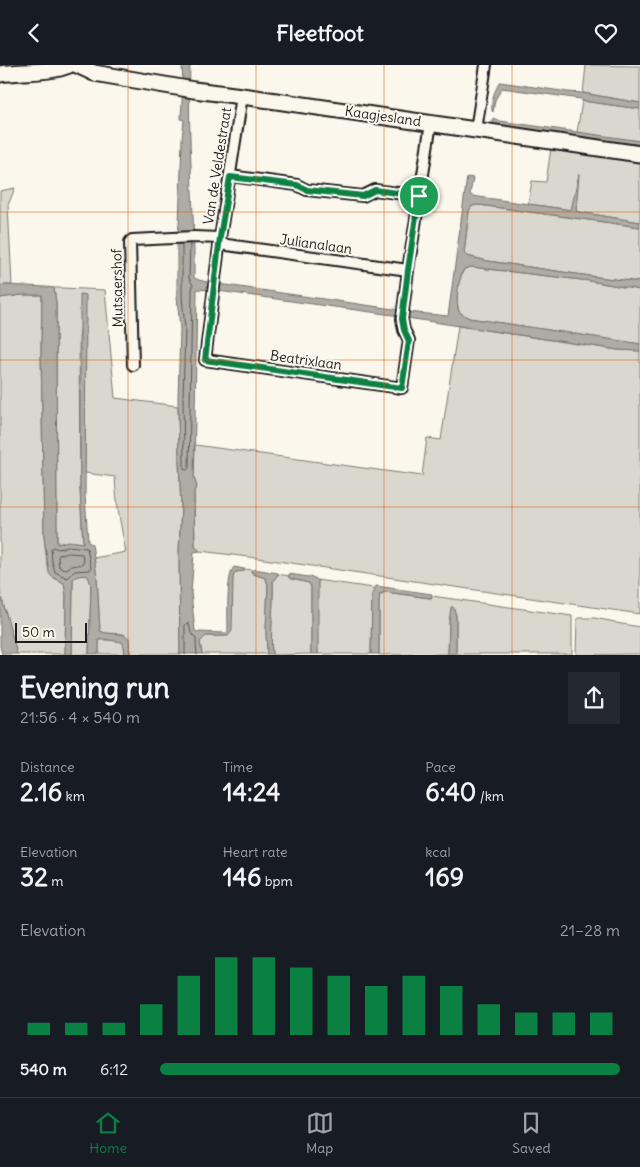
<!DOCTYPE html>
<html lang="en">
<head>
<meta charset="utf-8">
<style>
	body { margin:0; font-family:Delius,sans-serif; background:#242831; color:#f1f3f6; height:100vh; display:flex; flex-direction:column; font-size:19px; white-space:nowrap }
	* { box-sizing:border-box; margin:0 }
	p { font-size:16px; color:#9ea1a6 }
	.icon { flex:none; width:28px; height:28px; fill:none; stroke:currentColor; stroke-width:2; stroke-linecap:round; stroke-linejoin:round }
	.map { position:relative; height:590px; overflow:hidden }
	.side { display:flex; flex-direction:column; background:#171b24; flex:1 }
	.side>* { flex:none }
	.scale { position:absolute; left:15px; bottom:12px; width:72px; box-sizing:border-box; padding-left:5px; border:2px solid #1c1c1c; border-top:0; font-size:14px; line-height:18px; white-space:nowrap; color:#1c1c1c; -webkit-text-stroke:4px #fbf7ec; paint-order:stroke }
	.pin { position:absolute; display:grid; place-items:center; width:42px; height:42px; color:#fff; margin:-21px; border:2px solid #fff; border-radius:50%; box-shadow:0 1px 5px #0007 }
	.round { display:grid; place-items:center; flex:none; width:52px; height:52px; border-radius:0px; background:#242831 }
	.overview { display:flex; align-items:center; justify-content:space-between; height:85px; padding:0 20px }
	h1 { font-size:28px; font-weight:800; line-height:38px }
	.metrics { display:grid; grid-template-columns:repeat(3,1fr); gap:8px; height:85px; padding:5px 20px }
	.metrics div { display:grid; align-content:center }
	.metrics b { font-size:25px; font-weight:800 }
	.metrics small { font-size:14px; font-weight:400 }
	.metrics p { font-size:14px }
	.chart { height:140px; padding:10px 20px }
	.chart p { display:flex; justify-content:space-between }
	.chart svg { width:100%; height:90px; margin-top:5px; stroke:#0b8043; stroke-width:6 }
	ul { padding:0 20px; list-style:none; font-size:16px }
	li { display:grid; grid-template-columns:80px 60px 1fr; align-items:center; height:38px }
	li i { height:12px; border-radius:6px; background:#0b8043 }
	header { display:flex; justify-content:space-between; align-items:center; height:65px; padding:0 20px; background:#171b24; font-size:22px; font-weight:800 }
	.menu { display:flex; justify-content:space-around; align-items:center; height:70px; border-top:1px solid #363941; background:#171b24; font-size:14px; color:#9ea1a6 }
	.menu a { display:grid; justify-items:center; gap:2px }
	.menu .on { color:#0b8043 }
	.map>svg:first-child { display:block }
	.green { fill:#dad7ce; stroke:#7b7a75 }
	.water { fill:#afaca5; stroke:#74726e }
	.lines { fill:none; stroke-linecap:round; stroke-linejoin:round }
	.shore { stroke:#575653; stroke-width:1 }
	.street-casing { stroke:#1c1c1c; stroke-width:14 }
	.secondary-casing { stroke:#1c1c1c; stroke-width:19 }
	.street { stroke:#fbf7ec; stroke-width:10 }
	.secondary { stroke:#fbf7ec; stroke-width:15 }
	.route-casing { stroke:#fff; stroke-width:10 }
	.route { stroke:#0b8043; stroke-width:6 }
	.grid { fill:none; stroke:#e8590c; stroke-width:1; stroke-opacity:0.55 }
	.labels { text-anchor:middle; stroke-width:4; stroke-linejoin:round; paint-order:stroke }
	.street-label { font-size:14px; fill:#1c1c1c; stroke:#fbf7ec }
</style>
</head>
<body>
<header><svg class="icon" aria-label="back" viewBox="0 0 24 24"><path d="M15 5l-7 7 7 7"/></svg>Fleetfoot<svg class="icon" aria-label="heart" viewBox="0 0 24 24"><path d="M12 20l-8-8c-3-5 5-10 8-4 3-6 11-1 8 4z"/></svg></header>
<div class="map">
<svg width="640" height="590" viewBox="0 0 640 590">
	<rect width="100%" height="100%" fill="#fbf7ec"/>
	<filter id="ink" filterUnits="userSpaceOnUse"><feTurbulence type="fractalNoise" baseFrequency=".02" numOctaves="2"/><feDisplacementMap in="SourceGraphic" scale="10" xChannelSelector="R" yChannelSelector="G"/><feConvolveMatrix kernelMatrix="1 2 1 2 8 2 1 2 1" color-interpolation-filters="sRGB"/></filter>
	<g filter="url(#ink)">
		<g class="green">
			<path d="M586,0L640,1V38L583,28Z"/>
			<path d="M582,36L640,44V76L577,68Z"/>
			<path d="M551,83L640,96V157L579,147L576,146L578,115L572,145L528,139L532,116L546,117Z"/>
			<path d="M15,123L8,140L12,220H5L0,221V126Z"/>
			<path d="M479,140L640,162V217L597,212L488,196L467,191L464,188L469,146L472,141Z"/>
			<path d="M471,202L590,216L640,225V279L469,253L459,247C455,234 458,216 464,204Z"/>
			<path d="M54,223H62L105,225L115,333L178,341L179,397L181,441L179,488L180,589H130V582L124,569L105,568L100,566L97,512L94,493L126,487C121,462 116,437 115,412L85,408V230L79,273L80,424L83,478L76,477L57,479L56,237Z"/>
			<path d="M22,230H42L41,284L44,472L47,498L52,512L64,517L66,530L65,589H17L0,527V233Z"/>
			<path d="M458,261L618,285L640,286V549L257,493L200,486L195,482L194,426L197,422L194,413L195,380L422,411L427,373L441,375Z"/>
			<path d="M244,504L252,505L251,507L254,509L265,513L268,519L266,565L267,589H202L200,577L206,571H228L233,512L235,507L243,506Z"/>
			<path d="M278,509L289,511V513L291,514L309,518L311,522V589L272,590C270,565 274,540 273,515L277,511Z"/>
			<path d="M84,510H88L91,519L89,589L72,590L73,514L76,511Z"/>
			<path d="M316,515L374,523L372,530L371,589H318Z"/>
			<path d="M385,527L429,533H431L432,531L572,551V589H456V550L453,542L449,556L448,589L379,590V535L380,530Z"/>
			<path d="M579,553H594L615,557L616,558L640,562V589L576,590L577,555Z"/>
			<path d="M99,575H110L123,577L124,581L125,589H99Z"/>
		</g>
		<g class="water">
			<path d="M182,0H190C187,71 195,142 194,213L199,215L211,218L209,225L197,224L194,413L197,422L194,426V444L195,482L200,486L194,487L191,528L195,566L198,567L226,568L228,566C228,553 226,511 234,502L244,504V506L235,507L233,512L232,566L228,571H206L200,577L202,589H180L179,488L181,441L179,397L178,334L180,264L177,231V178L179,159L182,74L184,55L181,54L183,20Z"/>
			<path d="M500,17L568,27L582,28L640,38V44L583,36L581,34L502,23L495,35L493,47L492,46C491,34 494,27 500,17Z"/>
			<path d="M493,53L500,56L640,76V80L499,61L493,59Z"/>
			<path d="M579,109L576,146L579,147L640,157V162L479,140L472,141L469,146L464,188L467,191L488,196L597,212L640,217V225L590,216L471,202L464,204C458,216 455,234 459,247L469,253L635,278L640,279V286L618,285L407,253L408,247L448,251L467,112L473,113L470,129L472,131L571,145Z"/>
			<path d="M219,219L400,245V251L218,226Z"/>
			<path d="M5,220L46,222L54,223L56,237L57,479L68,476L83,478L80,424V229L86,230L85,430L88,477L92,479L97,512L100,566C110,571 120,566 129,573L130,589H125L124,581L122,577L103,574L99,575V589H89L91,519L88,511C83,510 77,510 73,514L72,589H65L66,530L64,518L52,512L49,508L44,472L41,284L42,230H22L0,233V221Z"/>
			<path d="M254,504L278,508L277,511L273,516C274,540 270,565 272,589H267L266,565L268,519L265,513L254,509L251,507Z"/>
			<path d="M289,509L315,513L318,516V589H311V522L309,518L289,513Z"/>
			<path d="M376,521L432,529L431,533L385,527L380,529L379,535V589H371L372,530Z"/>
			<path d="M0,527L17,589H2L0,581Z"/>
			<path d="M451,542H453L456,550V589H448L449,557Z"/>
		</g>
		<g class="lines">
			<g class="shore">
				<path d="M182,179V231L185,264L183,334L184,397V404L187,405L189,403L192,225L193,220L189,213L190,178"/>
				<path d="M68,481L87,483L91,503L90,505L74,506L67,513L55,507L52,497L51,484L53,482L58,484Z"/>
				<path d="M69,488L82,489L84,497L82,499L72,501L64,505L59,502L58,492L59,490Z"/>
				<path d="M185,590V560L187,558L189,559L191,568L196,573V578L197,590"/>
			</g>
			<defs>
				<g id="street">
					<path d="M242,31L220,173L205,295L402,323L409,275L404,265L402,254L408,205L431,58"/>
					<path d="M476,65L486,0"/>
					<path d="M230,111L297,120L307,125L363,131L375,125L419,131"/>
					<path d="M220,179L408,205"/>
					<path d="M133,300L130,177L132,175L194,172L220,173"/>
				</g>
				<g id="secondary">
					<path d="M77,0L94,8L194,25L242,31L640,89"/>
					<path d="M0,9C21,6 50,8 69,0"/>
				</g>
			</defs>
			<use href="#street" class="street-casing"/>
			<use href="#secondary" class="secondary-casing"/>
			<use href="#street" class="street"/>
			<use href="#secondary" class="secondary"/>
		</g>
	</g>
	<g class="lines" filter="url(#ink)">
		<defs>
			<path id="route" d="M230,112L297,120L307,125L363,131L375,125L419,131L408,205L402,254L404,265L409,276L402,323L205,295L220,172Z"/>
		</defs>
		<use href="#route" class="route-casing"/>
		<use href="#route" class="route"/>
	</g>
	<path class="grid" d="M128,0V590M256,0V590M384,0V590M512,0V590M0,147H640M0,295H640M0,442H640"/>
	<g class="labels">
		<g class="street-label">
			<text transform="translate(383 51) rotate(8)" y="5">Kaagjesland</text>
			<text transform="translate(217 101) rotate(-81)" y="5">Van de Veldestraat</text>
			<text transform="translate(316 179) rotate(8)" y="5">Julianalaan</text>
			<text transform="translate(117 223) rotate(-91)" y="5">Mutsaershof</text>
			<text transform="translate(306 295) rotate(8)" y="5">Beatrixlaan</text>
		</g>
	</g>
</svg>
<div class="scale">50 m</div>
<div class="pin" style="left:419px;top:131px;background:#1e9e55"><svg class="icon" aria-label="arrive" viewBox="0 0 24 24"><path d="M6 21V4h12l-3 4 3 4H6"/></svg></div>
</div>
<section class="side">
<div class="overview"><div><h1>Evening run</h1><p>21:56 · 4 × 540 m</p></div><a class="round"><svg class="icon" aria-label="share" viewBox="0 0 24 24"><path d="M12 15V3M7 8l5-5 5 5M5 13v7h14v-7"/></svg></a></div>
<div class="metrics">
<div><p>Distance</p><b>2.16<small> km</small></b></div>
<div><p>Time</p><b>14:24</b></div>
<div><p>Pace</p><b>6:40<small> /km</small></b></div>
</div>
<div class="metrics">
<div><p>Elevation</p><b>32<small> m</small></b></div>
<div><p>Heart rate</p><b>146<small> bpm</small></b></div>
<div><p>kcal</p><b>169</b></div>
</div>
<div class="chart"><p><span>Elevation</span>21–28 m</p>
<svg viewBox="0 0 160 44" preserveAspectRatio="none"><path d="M5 44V38M15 44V38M25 44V38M35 44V29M45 44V15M55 44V6M65 44V6M75 44V11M85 44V15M95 44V20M105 44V15M115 44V20M125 44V29M135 44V33M145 44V33M155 44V33"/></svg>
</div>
<ul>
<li><b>540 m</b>6:12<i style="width:100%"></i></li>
</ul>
</section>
<nav class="menu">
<a class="on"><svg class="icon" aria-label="home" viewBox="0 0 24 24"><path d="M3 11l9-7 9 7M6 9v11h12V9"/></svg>Home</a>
<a><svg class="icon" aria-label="map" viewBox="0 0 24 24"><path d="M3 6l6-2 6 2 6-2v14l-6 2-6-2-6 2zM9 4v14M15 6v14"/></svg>Map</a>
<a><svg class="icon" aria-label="saved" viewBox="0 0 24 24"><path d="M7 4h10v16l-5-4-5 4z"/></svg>Saved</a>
</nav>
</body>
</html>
